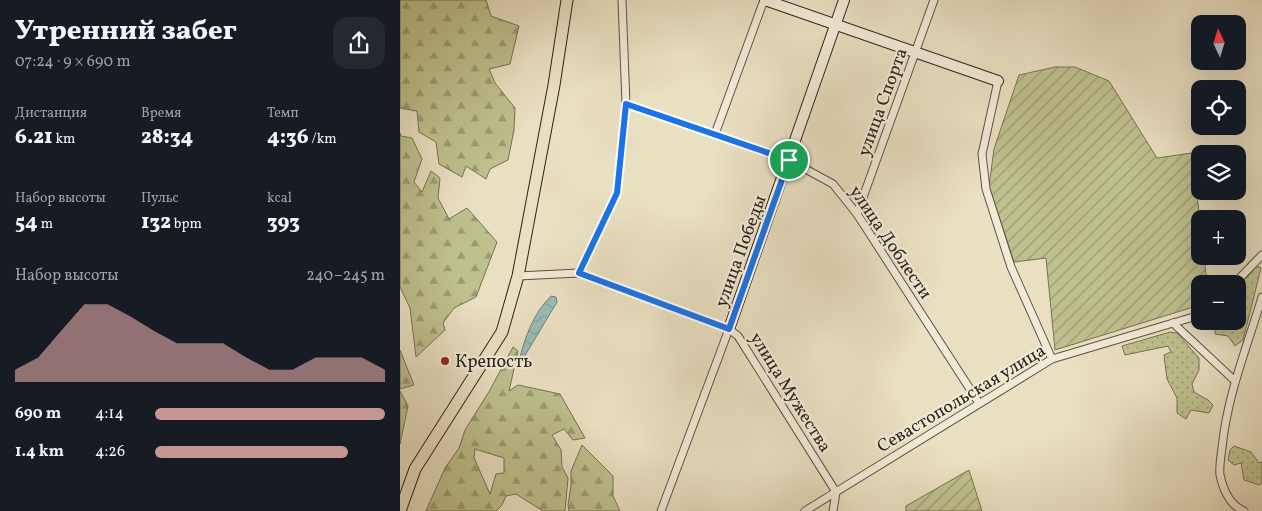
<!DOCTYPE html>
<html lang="ru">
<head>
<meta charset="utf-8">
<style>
	body { margin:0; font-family:Vollkorn,serif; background:#242831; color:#f1f3f6; height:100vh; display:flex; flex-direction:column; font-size:19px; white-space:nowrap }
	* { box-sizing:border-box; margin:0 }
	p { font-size:16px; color:#9ea1a6 }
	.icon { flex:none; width:28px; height:28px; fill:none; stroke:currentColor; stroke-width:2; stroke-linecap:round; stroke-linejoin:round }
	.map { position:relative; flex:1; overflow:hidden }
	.details { display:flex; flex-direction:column; background:#171b24; width:400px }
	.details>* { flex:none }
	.needle { width:32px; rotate:356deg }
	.fabs { position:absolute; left:791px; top:15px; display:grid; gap:10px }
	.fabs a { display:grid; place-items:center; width:55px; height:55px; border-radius:10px; background:#171b24; box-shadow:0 5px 20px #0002; font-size:25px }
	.pin { position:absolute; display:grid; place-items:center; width:42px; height:42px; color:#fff; margin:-21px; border:2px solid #fff; border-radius:50%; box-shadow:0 1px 5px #0007 }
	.round { display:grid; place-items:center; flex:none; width:52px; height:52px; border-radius:15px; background:#242831 }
	.headline { display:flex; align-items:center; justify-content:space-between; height:85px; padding:0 15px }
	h1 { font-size:28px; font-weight:800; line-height:38px }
	.stats { display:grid; grid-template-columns:repeat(3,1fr); gap:8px; height:85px; padding:5px 15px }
	.stats div { display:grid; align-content:center }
	.stats b { font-size:21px; font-weight:800 }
	.stats small { font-size:14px; font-weight:400 }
	.stats p { font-size:14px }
	.chart { height:140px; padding:10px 15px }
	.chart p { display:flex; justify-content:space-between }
	.chart svg { width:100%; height:90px; margin-top:5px; fill:#c59692; opacity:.7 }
	ul { padding:0 15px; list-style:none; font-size:16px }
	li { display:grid; grid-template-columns:80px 60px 1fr; align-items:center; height:38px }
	li i { height:12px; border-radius:6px; background:#c59692 }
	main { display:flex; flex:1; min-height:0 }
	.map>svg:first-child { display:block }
	.grass { fill:url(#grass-dots); stroke:#767254 }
	.forest { fill:url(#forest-firs); stroke:#767254; fill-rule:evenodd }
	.garden { fill:url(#garden-furrows); stroke:#767254 }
	.water { fill:url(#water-waves); stroke:#6d7f78 }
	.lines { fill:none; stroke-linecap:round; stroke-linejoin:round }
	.street-casing { stroke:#5c5343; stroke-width:9 }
	.secondary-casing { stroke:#2d2419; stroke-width:12 }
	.primary-casing { stroke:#2d2419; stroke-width:13 }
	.street { stroke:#f1ead7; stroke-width:7 }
	.secondary { stroke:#f1ead7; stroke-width:10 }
	.primary { stroke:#e9dfc1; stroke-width:11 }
	.route-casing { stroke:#fff; stroke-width:10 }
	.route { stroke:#1a73e8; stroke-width:6 }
	.poi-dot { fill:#8f2418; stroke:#f1ead7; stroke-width:2 }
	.labels { text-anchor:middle; stroke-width:4.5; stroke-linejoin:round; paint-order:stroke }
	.street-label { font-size:18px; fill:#2d2419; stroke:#f1ead7 }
	.poi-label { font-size:18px; fill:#2d2419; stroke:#f1ead7; text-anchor:start }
</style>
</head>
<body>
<main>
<section class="details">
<div class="headline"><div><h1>Утренний забег</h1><p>07:24 · 9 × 690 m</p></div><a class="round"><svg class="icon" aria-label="share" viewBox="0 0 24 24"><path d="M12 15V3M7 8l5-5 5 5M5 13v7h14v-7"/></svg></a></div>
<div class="stats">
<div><p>Дистанция</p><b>6.21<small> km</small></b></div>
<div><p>Время</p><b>28:34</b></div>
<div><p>Темп</p><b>4:36<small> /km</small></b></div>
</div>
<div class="stats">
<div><p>Набор высоты</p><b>54<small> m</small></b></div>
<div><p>Пульс</p><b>132<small> bpm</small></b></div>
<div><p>kcal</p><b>393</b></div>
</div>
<div class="chart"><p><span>Набор высоты</span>240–245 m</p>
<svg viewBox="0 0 160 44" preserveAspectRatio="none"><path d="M0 44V38L10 32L20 19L30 6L40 6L50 12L60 19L70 25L80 25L90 25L100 32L110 38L120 38L130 32L140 32L150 32L160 38V44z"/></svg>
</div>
<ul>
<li><b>690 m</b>4:14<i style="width:100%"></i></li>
<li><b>1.4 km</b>4:26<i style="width:84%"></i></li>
</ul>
</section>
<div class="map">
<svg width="862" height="511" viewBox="0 0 862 511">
	<defs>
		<pattern id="grass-dots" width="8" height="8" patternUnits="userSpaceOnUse" patternTransform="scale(1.25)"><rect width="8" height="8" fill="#bec08e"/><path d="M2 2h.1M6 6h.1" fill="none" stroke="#9b9c73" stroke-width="1.8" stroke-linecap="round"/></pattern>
		<pattern id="forest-firs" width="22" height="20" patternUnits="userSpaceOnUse" patternTransform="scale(1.25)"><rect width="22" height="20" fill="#bec08e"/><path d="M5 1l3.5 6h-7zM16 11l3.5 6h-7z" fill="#9b9c73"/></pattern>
		<pattern id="garden-furrows" width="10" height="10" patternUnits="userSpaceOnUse" patternTransform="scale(1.25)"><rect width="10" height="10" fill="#bec08e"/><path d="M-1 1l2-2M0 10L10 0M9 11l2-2" fill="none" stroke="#9b9c73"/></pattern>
		<pattern id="water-waves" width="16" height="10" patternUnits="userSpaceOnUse" patternTransform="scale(1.25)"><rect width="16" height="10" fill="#98bcb7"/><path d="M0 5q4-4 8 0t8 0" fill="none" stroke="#83a19d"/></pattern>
	</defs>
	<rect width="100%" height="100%" fill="#e9dfc1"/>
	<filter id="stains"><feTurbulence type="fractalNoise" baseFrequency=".004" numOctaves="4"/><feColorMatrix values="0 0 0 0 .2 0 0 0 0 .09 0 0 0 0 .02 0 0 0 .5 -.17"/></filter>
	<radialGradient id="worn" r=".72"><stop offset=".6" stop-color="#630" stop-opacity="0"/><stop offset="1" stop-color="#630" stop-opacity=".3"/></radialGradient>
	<g class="grass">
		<path d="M857,266L861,268L843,340L835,346L828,336L815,334V321H838V287Z"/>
		<path d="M770,332L777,333L799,358V370L792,384L794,392L808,400L813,405L809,413L791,410L786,419L777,413V398L767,379L764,355L771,352L768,346L725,355L722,346Z"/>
		<path d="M834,446L851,452L859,463L862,462V483L859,485L844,480L841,463L834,465L828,460L830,450Z"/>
	</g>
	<g class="forest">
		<path d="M0,0H86L91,16L119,26L110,64L89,69L95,83L115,108L114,130L108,160L90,169L86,179L66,166L62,177L39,164L36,142L19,132L17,111L0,108Z"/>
		<path d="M0,133L1,136L12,138L22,159L14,182L22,192L31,171L40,178L38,198L49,219L67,208L97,242L76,297L54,308L43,323L45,330L16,357L10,308L0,287Z"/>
		<path d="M113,347L118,351L109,391L118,385L160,394L185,438L173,440L164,429L152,435L161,450L162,467L168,478L165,511H143L116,494L106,496L102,505L96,511H26L45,468L59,448L65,430L90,390ZM75,449L104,458V473L96,474L90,494L74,458Z"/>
		<path d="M0,350L14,385L0,389Z"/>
		<path d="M0,391L8,406L0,444Z"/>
		<path d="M182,445L213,476V496L220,511H169L168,505L171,486V471Z"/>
	</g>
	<g class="garden">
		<path d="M655,67H675L709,81L757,158L792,153L800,221V256H804L807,284H800V305L655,350L646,258L614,262L589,186L594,149L619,75Z"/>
		<path d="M569,470L582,511H506V506Z"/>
	</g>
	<path class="water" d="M151,296L156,297L157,302L124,357L119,361C125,337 133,314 151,296Z"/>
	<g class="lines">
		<defs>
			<g id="street">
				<path d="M598,81L582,154L586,189L611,267L652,359"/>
				<path d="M226,104L389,160L433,184L457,214L579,403"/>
				<path d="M315,134L364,0"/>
				<path d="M457,214L534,0"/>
				<path d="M179,273L217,193L226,104L222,0"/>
				<path d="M118,276L179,273L329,329L338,336L436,492L433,511"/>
				<path d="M834,284L862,255"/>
				<path d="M773,323L835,381"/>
				<path d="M261,511L329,329"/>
				<path d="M405,511L652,359L800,315"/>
				<path d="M844,511C829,505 823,489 820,475C819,467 821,456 822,448C827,396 847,347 862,297"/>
			</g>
			<g id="secondary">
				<path d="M365,0L598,81"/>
				<path d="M329,329L444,0"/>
			</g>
			<path id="primary" d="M0,511L15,469L102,332L118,276L154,85L167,0"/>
		</defs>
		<use href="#street" class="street-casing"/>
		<use href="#secondary" class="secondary-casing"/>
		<use href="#primary" class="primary-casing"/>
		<use href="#street" class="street"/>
		<use href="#secondary" class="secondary"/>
		<use href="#primary" class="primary"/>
	</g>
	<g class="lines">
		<defs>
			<path id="route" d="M226,104L389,160L329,329L179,273L217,193Z"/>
		</defs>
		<use href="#route" class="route-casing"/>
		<use href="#route" class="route"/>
	</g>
	<circle class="poi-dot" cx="45" cy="361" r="5"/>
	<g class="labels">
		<g class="street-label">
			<text transform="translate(482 102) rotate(-70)" y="6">улица Спорта</text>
			<text transform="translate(491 242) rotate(56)" y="6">улица Доблести</text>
			<text transform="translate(340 251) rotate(-70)" y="6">улица Победы</text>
			<text transform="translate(391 392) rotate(58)" y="6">улица Мужества</text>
			<text transform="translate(561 398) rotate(-31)" y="6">Севастопольская улица</text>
		</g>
		<g class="poi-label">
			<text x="55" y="367">Крепость</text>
		</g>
	</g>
	<rect width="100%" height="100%" filter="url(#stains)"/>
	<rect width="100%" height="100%" fill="url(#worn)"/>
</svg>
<div class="fabs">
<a><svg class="needle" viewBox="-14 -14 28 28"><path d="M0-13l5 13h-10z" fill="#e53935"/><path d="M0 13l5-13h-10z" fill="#9ea1a6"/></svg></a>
<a><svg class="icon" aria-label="locate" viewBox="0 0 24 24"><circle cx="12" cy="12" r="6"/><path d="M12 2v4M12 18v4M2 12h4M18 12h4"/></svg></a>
<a><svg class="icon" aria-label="layers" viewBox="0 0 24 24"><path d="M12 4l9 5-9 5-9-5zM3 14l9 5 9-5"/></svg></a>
<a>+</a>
<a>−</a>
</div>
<div class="pin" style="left:389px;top:160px;background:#1e9e55"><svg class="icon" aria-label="arrive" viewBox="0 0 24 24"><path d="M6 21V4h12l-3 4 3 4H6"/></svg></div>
</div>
</main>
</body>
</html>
